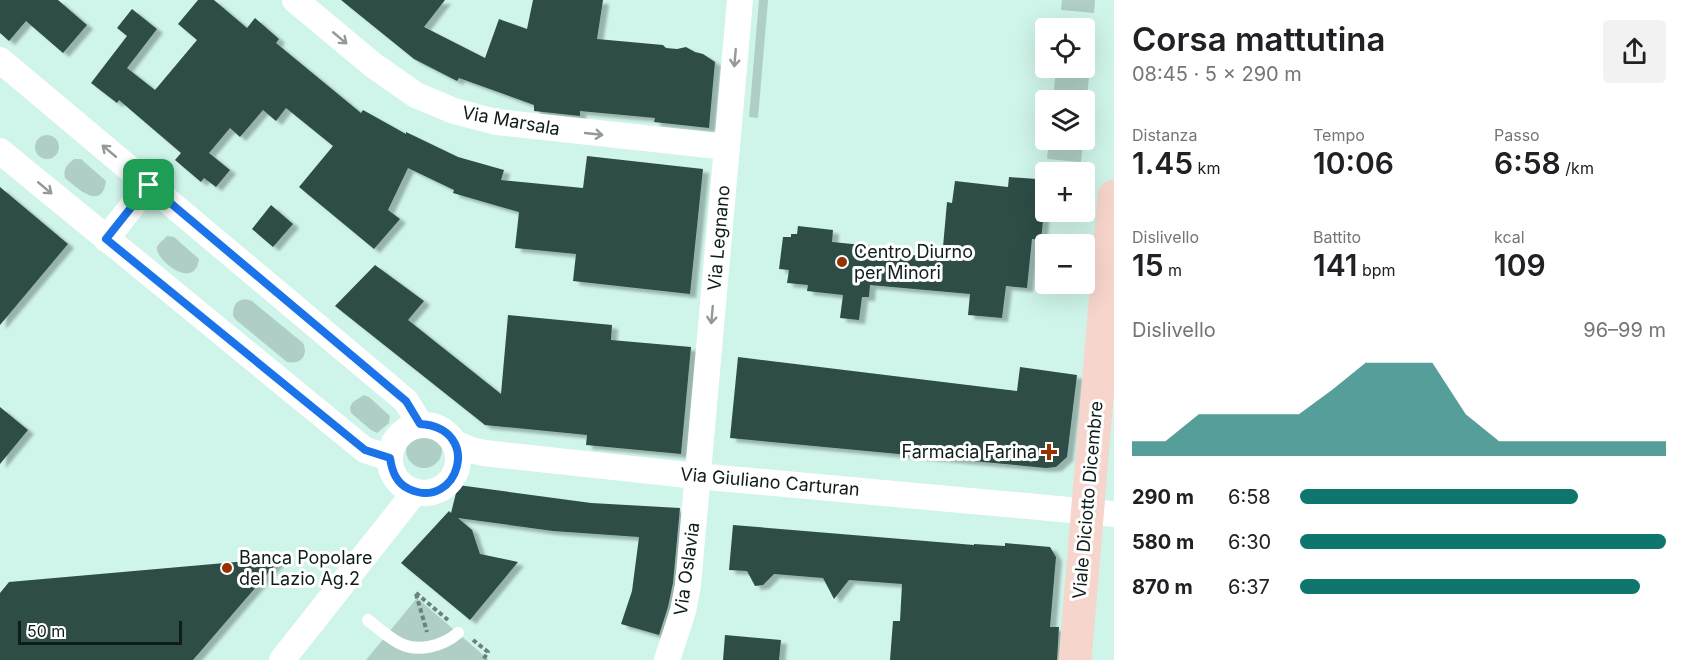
<!DOCTYPE html>
<html lang="it">
<head>
<meta charset="utf-8">
<style>
	body { margin:0; font-family:Inter,sans-serif; background:#f2f2f2; color:#202124; height:100vh; display:flex; flex-direction:column; font-size:22px; white-space:nowrap }
	* { box-sizing:border-box; margin:0 }
	p { font-size:20px; color:#757577 }
	.icon { flex:none; width:33px; height:33px; fill:none; stroke:currentColor; stroke-width:2; stroke-linecap:round; stroke-linejoin:round }
	.map { position:relative; flex:1; overflow:hidden }
	.side { display:flex; flex-direction:column; background:#fff; width:570px }
	.side>* { flex:none }
	.controls { position:absolute; left:1035px; top:18px; display:grid; gap:12px }
	.controls a { display:grid; place-items:center; width:60px; height:60px; border-radius:6px; background:#fff; box-shadow:0 6px 24px #0002; font-size:30px }
	.scale { position:absolute; left:18px; bottom:15px; width:164px; box-sizing:border-box; padding-left:6px; border:3px solid #0f1d1a; border-top:0; font-size:16px; line-height:21px; white-space:nowrap; color:#0f1d1a; -webkit-text-stroke:4px #fff; paint-order:stroke }
	.pin { position:absolute; display:grid; place-items:center; width:51px; height:51px; color:#fff; margin:-26px; border-radius:12px; box-shadow:0 3px 9px #0006 }
	.round { display:grid; place-items:center; flex:none; width:63px; height:63px; border-radius:6px; background:#f2f2f2 }
	.overview { display:flex; align-items:center; justify-content:space-between; height:102px; padding:0 18px }
	h1 { font-size:33px; font-weight:600; line-height:45px }
	.stats { display:grid; grid-template-columns:repeat(3,1fr); gap:9px; height:102px; padding:6px 18px }
	.stats div { display:grid; align-content:center }
	.stats b { font-size:30px; font-weight:600 }
	.stats small { font-size:16px; font-weight:400 }
	.stats p { font-size:16px }
	.chart { height:168px; padding:12px 18px }
	.chart p { display:flex; justify-content:space-between }
	.chart svg { width:100%; height:108px; margin-top:6px; fill:#0f766e; opacity:.7 }
	ul { padding:0 18px; list-style:none; font-size:20px }
	li { display:grid; grid-template-columns:96px 72px 1fr; align-items:center; height:45px }
	li i { height:15px; border-radius:8px; background:#0f766e }
	main { display:flex; flex:1; min-height:0 }
	.map>svg:first-child { display:block }
	.green { fill:#afcfc6 }
	.building { fill:#2e4e46; filter:url(#shadow) }
	.lines { fill:none; stroke-linecap:round; stroke-linejoin:round }
	.path { stroke:#69827b; stroke-width:4; stroke-dasharray:4.5 3; stroke-linecap:butt }
	.lane { stroke:#fff; stroke-width:12 }
	.street { stroke:#fff; stroke-width:26 }
	.secondary { stroke:#f6d6cc; stroke-width:33 }
	.oneway { stroke:#939998 }
	.route-casing { stroke:#fff; stroke-width:12 }
	.route { stroke:#1a73e8; stroke-width:8 }
	.poi-dot { fill:#963100; stroke:#fff; stroke-width:2 }
	.labels { text-anchor:middle; stroke-width:6; stroke-linejoin:round; paint-order:stroke }
	.street-label { font-size:18px; fill:#0f1d1a; stroke:#fff }
	.poi-label { font-size:18px; fill:#0f1d1a; stroke:#fff; text-anchor:start }
</style>
</head>
<body>
<main>
<div class="map">
<svg width="1114" height="660" viewBox="0 0 1114 660">
	<defs>
		<filter id="shadow"><feDropShadow dx="6" dy="4" stdDeviation="1.5" flood-color="#0004"/></filter>
	</defs>
	<rect width="100%" height="100%" fill="#cff4e9"/>
	<g class="green">
		<path d="M759,0H768L758,118L749,117Z"/>
		<path d="M1062,0H1095L1094,13L1061,10Z"/>
		<path d="M1061,18L1094,21L1092,48H1085L1084,28H1060Z"/>
		<path d="M1085,66L1090,67L1086,107H1085L1084,100H1053L1056,68H1084Z"/>
		<circle cx="47" cy="147" r="12"/>
		<path d="M1049,140H1069V142L1083,143L1081,162L1047,159Z"/>
		<path d="M74,159H81L106,181C102,212 77,188 65,178C63,168 67,165 74,159Z"/>
		<path d="M167,236L174,237L199,259C195,292 154,259 157,247C159,243 164,239 167,236Z"/>
		<path d="M245,299L252,301L303,343C309,356 300,365 287,362L236,320L233,316C233,306 235,301 245,299Z"/>
		<path d="M364,395L369,397L390,416L389,423L377,433L371,430L351,413L350,407L353,402Z"/>
		<circle cx="424" cy="450" r="18"/>
		<path d="M417,598L489,660H366Z"/>
	</g>
	<g class="building">
		<path d="M0,0H58L87,25L63,53L26,21L9,41L0,33Z"/>
		<path d="M198,0H214L247,28L255,18L279,39L276,43L361,113L363,110L406,134V132L458,157L504,170L501,180L583,188L587,156L703,169L690,294L573,281L576,254L515,248L519,212L453,193L454,190L408,168L388,210L400,219L374,249L299,187L333,146L286,108L276,121L263,110L240,137L230,128L209,153L230,170L216,187L204,178L201,182L175,160L181,153L119,100L117,103L91,83L127,36L117,28L132,9L157,29L127,68L155,90L197,40L178,24Z"/>
		<path d="M341,0H445L424,27L485,58L499,19L527,29L533,0H603L597,39L663,45L666,48L677,49L686,47L695,52L703,54L715,62L709,128L654,122L655,118L580,111V116L534,111V105L459,78L457,81L414,59Z"/>
		<path d="M1009,177L1037,179L1035,210L1044,211L1041,240L1032,239L1027,288L1006,286L1002,318L968,315L970,294L870,285L869,297H862L859,320L840,318L843,295L807,291L808,285L787,283L789,270L779,269L783,237H791V234H797L798,226L833,230L832,242L873,246L872,251L942,258L947,202L952,203L955,181L1008,187Z"/>
		<path d="M0,187L68,244L0,325Z"/>
		<path d="M271,205L293,224L273,247L252,229Z"/>
		<path d="M375,265L424,301L408,320L501,394L508,315L612,325L611,340L691,347L681,454L586,445L587,435L485,425L335,306Z"/>
		<path d="M738,357L1017,391L1020,367L1077,375L1067,457L1056,467L1046,468L730,438Z"/>
		<path d="M0,407L28,430L0,464Z"/>
		<path d="M458,485L591,503L680,508L673,583L668,607L659,635L621,624L632,591L639,537L553,531L458,518L472,530L480,554L518,562L470,620L401,563L449,511L451,513Z"/>
		<path d="M733,525L974,545V544L1005,546V543L1050,547L1056,557L1050,627H1059L1057,660H890L893,621H900L902,584L849,580L834,599L823,578L774,574L763,585L755,586L747,571L729,570Z"/>
		<path d="M281,558L193,660H0V593L9,582Z"/>
		<path d="M725,635L781,640L779,660H723Z"/>
	</g>
	<g class="lines">
		<g class="path">
			<path d="M416,593L448,620"/>
			<path d="M416,594L427,632"/>
			<path d="M473,640L488,652L483,660"/>
		</g>
		<path class="lane" d="M368,620C378,628 388,637 399,643C418,653 443,646 458,633"/>
		<g class="street">
			<path d="M295,0L373,65L416,95L454,111L496,122L727,147"/>
			<path d="M0,60L406,401L420,424"/>
			<path d="M0,151L365,450L390,458"/>
			<path d="M106,239L149,185"/>
			<circle cx="424" cy="459" r="34"/>
			<path d="M455,443L471,450L484,453L697,476L1114,514"/>
			<path d="M282,660L415,492"/>
			<path d="M667,660L683,611L688,585L740,0"/>
		</g>
		<path class="secondary" d="M1075,660L1114,196"/>
	</g>
	<defs><path id="oneway-shaft" d="M-6 0H5M1.5-3L5.5 0L1.5 3" fill="none" stroke-width="1.6" stroke-linecap="round" stroke-linejoin="round" transform="scale(1.5)"/></defs>
	<g class="oneway">
		<use href="#oneway-shaft" transform="translate(340 38) rotate(40)"/>
		<use href="#oneway-shaft" transform="translate(735 58) rotate(95)"/>
		<use href="#oneway-shaft" transform="translate(594 134) rotate(6)"/>
		<use href="#oneway-shaft" transform="translate(109 151) rotate(-140)"/>
		<use href="#oneway-shaft" transform="translate(45 188) rotate(40)"/>
		<use href="#oneway-shaft" transform="translate(712 315) rotate(95)"/>
	</g>
	<g class="lines">
		<defs>
			<path id="route" d="M149,185L406,401L420,424C484,428 458,512 409,489C396,483 392,471 390,458L365,450L106,239Z"/>
		</defs>
		<use href="#route" class="route-casing"/>
		<use href="#route" class="route"/>
	</g>
	<g class="poi-dot">
		<circle cx="842" cy="262" r="6"/>
		<path d="M1046 443h6v6h6v6h-6v6h-6v-6h-6v-6h6z"/>
		<circle cx="227" cy="568" r="6"/>
	</g>
	<g class="labels">
		<g class="street-label">
			<text transform="translate(511 121) rotate(10)" y="6">Via Marsala</text>
			<text transform="translate(719 238) rotate(-85)" y="6">Via Legnano</text>
			<text transform="translate(770 482) rotate(5)" y="6">Via Giuliano Carturan</text>
			<text transform="translate(1088 500) rotate(-85)" y="6">Viale Diciotto Dicembre</text>
			<text transform="translate(687 569) rotate(-82)" y="6">Via Oslavia</text>
		</g>
		<g class="poi-label">
			<text x="854" y="258">Centro Diurno<tspan x="854" dy="21">per Minori</tspan></text>
			<text x="1037" y="458" text-anchor="end">Farmacia Farina</text>
			<text x="239" y="564">Banca Popolare<tspan x="239" dy="21">del Lazio Ag.2</tspan></text>
		</g>
	</g>
</svg>
<div class="controls">
<a><svg class="icon" aria-label="locate" viewBox="0 0 24 24"><circle cx="12" cy="12" r="6"/><path d="M12 2v4M12 18v4M2 12h4M18 12h4"/></svg></a>
<a><svg class="icon" aria-label="layers" viewBox="0 0 24 24"><path d="M12 4l9 5-9 5-9-5zM3 14l9 5 9-5"/></svg></a>
<a>+</a>
<a>−</a>
</div>
<div class="scale">50 m</div>
<div class="pin" style="left:149px;top:185px;background:#1e9e55"><svg class="icon" aria-label="arrive" viewBox="0 0 24 24"><path d="M6 21V4h12l-3 4 3 4H6"/></svg></div>
</div>
<section class="side">
<div class="overview"><div><h1>Corsa mattutina</h1><p>08:45 · 5 × 290 m</p></div><a class="round"><svg class="icon" aria-label="share" viewBox="0 0 24 24"><path d="M12 15V3M7 8l5-5 5 5M5 13v7h14v-7"/></svg></a></div>
<div class="stats">
<div><p>Distanza</p><b>1.45<small> km</small></b></div>
<div><p>Tempo</p><b>10:06</b></div>
<div><p>Passo</p><b>6:58<small> /km</small></b></div>
</div>
<div class="stats">
<div><p>Dislivello</p><b>15<small> m</small></b></div>
<div><p>Battito</p><b>141<small> bpm</small></b></div>
<div><p>kcal</p><b>109</b></div>
</div>
<div class="chart"><p><span>Dislivello</span>96–99 m</p>
<svg viewBox="0 0 160 44" preserveAspectRatio="none"><path d="M0 44V38L10 38L20 27L30 27L40 27L50 27L60 17L70 6L80 6L90 6L100 27L110 38L120 38L130 38L140 38L150 38L160 38V44z"/></svg>
</div>
<ul>
<li><b>290 m</b>6:58<i style="width:76%"></i></li>
<li><b>580 m</b>6:30<i style="width:100%"></i></li>
<li><b>870 m</b>6:37<i style="width:93%"></i></li>
</ul>
</section>
</main>
</body>
</html>
